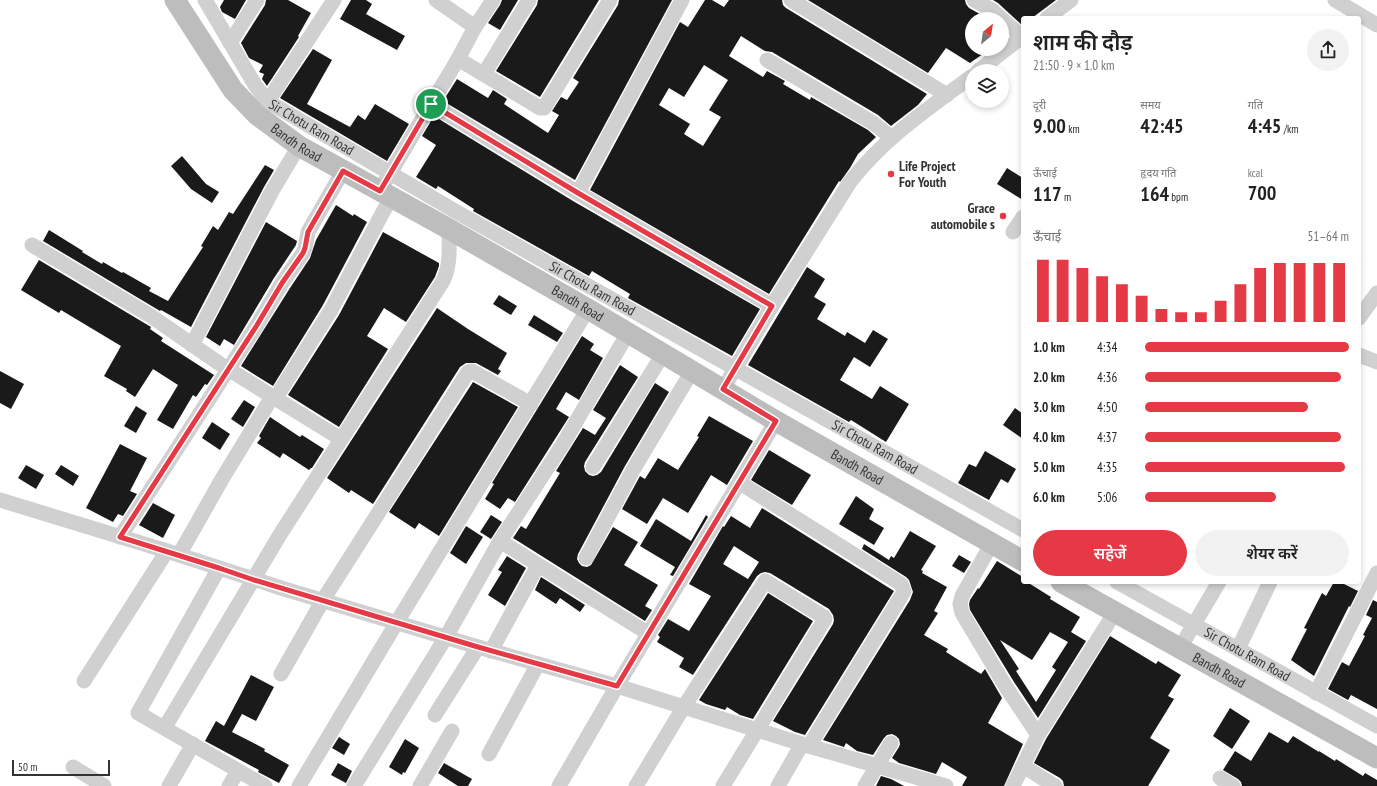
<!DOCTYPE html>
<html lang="hi">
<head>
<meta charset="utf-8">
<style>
	body { margin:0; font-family:"PT Sans Narrow","Noto Sans Devanagari",sans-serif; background:#f2f2f2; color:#222; height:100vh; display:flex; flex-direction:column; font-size:15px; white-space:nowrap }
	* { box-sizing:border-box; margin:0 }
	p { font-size:13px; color:#767676 }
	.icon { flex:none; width:22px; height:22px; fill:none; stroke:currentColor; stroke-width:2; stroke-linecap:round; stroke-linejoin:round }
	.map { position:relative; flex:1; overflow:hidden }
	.panel { position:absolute; left:1021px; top:16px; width:340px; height:568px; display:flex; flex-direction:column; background:#fff; border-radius:4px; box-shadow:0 2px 6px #0003 }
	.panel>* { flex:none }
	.needle { width:26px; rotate:30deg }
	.buttons { position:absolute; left:965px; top:12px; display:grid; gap:8px }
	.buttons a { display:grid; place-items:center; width:44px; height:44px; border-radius:50%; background:#fff; box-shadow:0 2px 6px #0003; font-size:20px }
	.scale { position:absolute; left:12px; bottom:10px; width:98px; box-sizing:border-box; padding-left:4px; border:2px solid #333; border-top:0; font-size:11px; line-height:14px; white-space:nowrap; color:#333; -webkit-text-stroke:3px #fff; paint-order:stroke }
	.pin { position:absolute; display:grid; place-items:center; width:34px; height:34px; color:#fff; margin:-17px; border:2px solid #fff; border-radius:50%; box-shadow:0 1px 4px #0007 }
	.round { display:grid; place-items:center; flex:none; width:42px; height:42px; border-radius:21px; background:#f2f2f2 }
	.overview { display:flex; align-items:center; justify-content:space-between; height:68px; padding:0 12px }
	h1 { font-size:22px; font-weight:600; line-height:30px }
	.figures { display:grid; grid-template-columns:repeat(3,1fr); gap:6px; height:68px; padding:4px 12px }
	.figures div { display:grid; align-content:center }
	.figures b { font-size:20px; font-weight:600 }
	.figures small { font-size:11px; font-weight:400 }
	.figures p { font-size:11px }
	.chart { height:112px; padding:8px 12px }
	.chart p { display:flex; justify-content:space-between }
	.chart svg { width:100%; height:72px; margin-top:4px; stroke:#e63946; stroke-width:6 }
	.action { display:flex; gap:8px; margin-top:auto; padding:8px 12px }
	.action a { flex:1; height:46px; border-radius:24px; background:#e63946; color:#fff; font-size:16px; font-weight:600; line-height:46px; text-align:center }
	.action a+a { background:#f2f2f2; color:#222 }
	ul { padding:0 12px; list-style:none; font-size:13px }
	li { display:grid; grid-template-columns:64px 48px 1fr; align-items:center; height:30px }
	li i { height:10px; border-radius:5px; background:#e63946 }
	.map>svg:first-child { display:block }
	.building { fill:#1a1a1a; fill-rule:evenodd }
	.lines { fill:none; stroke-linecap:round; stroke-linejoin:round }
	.street { stroke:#d0d0d0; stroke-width:15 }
	.secondary { stroke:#bdbdbd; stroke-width:21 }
	.route-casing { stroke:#fff; stroke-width:8 }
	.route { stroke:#e63946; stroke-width:5 }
	.poi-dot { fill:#e63946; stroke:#fff; stroke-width:1.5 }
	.labels { text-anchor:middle; stroke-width:4; stroke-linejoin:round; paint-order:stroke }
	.street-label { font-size:14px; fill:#333; stroke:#fff }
	.poi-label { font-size:14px; font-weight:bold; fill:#333; stroke:#fff; text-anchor:start }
</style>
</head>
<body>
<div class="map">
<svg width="1377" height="786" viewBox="0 0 1377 786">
	<rect width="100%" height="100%" fill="#fff"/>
	<g class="building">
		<path d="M224,0H246L235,19L222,12L220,7Z"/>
		<path d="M266,0H288L311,13L298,36L299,37L267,86L262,79L264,74L259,72L263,65L249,58L241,43L265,5Z"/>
		<path d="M351,0H366L372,4L366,14L405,36L397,50L340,19Z"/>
		<path d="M502,0H518L500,30L488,23L500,5Z"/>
		<path d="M538,0H599L540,97L496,71L537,5Z"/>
		<path d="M619,0H672L575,180L443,101L457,79L488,98L493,90L507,99L504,104L548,133L559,115L552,111L561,97L567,100L579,82L573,78L618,5Z"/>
		<path d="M705,0H712L724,7L729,0H782L783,5L786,8L927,94L918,105L891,126L878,115L772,52L765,51L741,36L729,56L763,77L767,71L785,81L783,84L810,100L811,97L868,130L876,137L858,154L850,168L840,182L839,181L769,294L590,190L680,22L688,27ZM704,65L728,80L709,110L721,117L703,146L684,134L690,124L659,105L669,88L684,97Z"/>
		<path d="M808,0H965L966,4L969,8L989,19H972V49H990L970,63L946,48L928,73Z"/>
		<path d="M993,0H1056L1032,18H1023V26L998,3Z"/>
		<path d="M313,49L332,60L307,104L350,127L358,115L365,120L375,104L409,124L387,161L280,98Z"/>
		<path d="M434,116L573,201L760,309L732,356L628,298L630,294L592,271L589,276L473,211L474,209L438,186L436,189L416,177L436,145L422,136Z"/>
		<path d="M182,156L206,184L219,192L212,203L191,189L171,166Z"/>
		<path d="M265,165L274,170L264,187L191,327L161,310L160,311L43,241L49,230L83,251L82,252L102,264L103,262L122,273L123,272L151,288L149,291L168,301L203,247L201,246L213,226L218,230L229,212L233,214Z"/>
		<path d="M1007,168L1023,178V200L997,184Z"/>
		<path d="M336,205L353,216L354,214L367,222L323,305L273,386L241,366L290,288L310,258L316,240Z"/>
		<path d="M266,222L297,241L296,245L274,278L234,345L224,339L220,346L206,337Z"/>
		<path d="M383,232L439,263V266L435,277L406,322L384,308L367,336L388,349L339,427L288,395L339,315Z"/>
		<path d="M39,260L146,324L151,327L150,329L163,338L161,341L214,375L207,385L205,384L196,397L193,395L173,429L157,420L178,385L153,369L135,397L126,391L127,389L104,376L121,346L61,310L59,313L21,290Z"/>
		<path d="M807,267L825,279L814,297L826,304L817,319L845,336L847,332L865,343L873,330L888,339L870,367L854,357L840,380L872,399L880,386L909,404L886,442L851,420L849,422L748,365Z"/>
		<path d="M499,295L517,306L511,315L493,304Z"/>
		<path d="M437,308L468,329L507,353L498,369L501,371L498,375L476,363H466L460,367L373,504L351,490L349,493L327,478Z"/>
		<path d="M534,315L563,333L557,342L528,325Z"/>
		<path d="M582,336L594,344L590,350L603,358L579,400L566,392L556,409L569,417L515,502L508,498L500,509L485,499L494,484L492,483Z"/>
		<path d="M620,365L638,377L585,462L584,466L585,471L589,475L593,476L597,475L601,472L655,383L669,392L625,466L578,554L577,559L579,563L582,566L587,567L591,565L613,527L638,542L624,565L658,585L645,606L652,610L645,621L513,538L521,526L526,529L560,473L556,471L583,428L595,435L606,418L593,410Z"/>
		<path d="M0,371L24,384L11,409L0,403Z"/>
		<path d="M473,382L518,407L439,536L419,523L415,529L389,512Z"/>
		<path d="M244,400L255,407L243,427L231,419Z"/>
		<path d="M136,406L147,413L136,433L124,426Z"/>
		<path d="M1015,408L1023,414V439L1003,425Z"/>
		<path d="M709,416L753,441L727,485L711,475L688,513L663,498L647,524L622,509L640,476L645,479L658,458L678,470L699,437L697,436Z"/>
		<path d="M270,417L300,437L302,435L324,449L312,468H311L309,470L283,453L280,458L257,443L261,438L259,436Z"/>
		<path d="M212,422L230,434L220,450L202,438Z"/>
		<path d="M120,444L147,458L130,491L137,494L123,516L118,514L113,522L86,508Z"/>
		<path d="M769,450L811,475L792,505L751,480Z"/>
		<path d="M985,451L1016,469L1008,483L1001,479L989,500L958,483L969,464L976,467Z"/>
		<path d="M26,465L44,475L36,489L18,478Z"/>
		<path d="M61,465L79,476L73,486L55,474Z"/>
		<path d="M856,496L874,509L869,519L884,528L874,545L839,524Z"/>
		<path d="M153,503L175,515L163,538L139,525Z"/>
		<path d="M762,508L894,591L805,735L795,732L773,721L833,624L834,620L833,615L829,609L770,573L765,572L761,573L757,576L693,675L679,667L684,658L657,642L660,637L658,635L668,619L689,631L711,596L689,584L723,526L724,527L731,516L750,528ZM734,546L759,562L748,579L723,564Z"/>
		<path d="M491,515L502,522L491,539L480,532Z"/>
		<path d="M706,515L708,517L673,576L670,575L675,567L640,546L656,519L691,541Z"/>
		<path d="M466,526L483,537L466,564L450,553Z"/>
		<path d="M910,531L936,546L921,570L923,571L922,573L947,587L934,611L938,613L924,635L948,649L946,652L981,674L985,669L1002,698L988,723L1023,744L1004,786H962L967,777L942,762L936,774L899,763L892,758L899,747L900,744L899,739L896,736L892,734L887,735L884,738L873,755L857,751L846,743L844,747L823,740L910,600L913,592L909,580L906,577L862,549L864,544L889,560L891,556L894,558Z"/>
		<path d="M959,555L971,562L964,573L952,566Z"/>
		<path d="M507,556L526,568L505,606L488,595L502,572L498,570Z"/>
		<path d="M997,561L1023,577V582H1027L1051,597L1050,599L1080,617L1071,632L1086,641L1038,718L1014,682L970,610L969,604L970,600L978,588L979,589ZM1050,632L1068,642L1052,667L1056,670L1036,702L1016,671L1019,669L1000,640L1032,660Z"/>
		<path d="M541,577L585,605L580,612L560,598L556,604L535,590Z"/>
		<path d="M1334,582H1340L1358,591L1350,607L1349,606L1314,676L1291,660L1307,629L1304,628L1322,593L1326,596Z"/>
		<path d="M768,593L813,621L753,719L740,715L727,707L725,710L706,704L699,700Z"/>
		<path d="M1373,600L1377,602V709L1351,695L1348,700L1328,689L1342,662L1349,666L1365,636L1363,635L1372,618L1366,615Z"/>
		<path d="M1110,636L1156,664L1158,661L1181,675L1168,696L1174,699L1150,738L1170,750L1148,786H1064L1063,781L1060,778L1034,763L1046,739Z"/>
		<path d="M251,675L274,687L256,721L242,714L232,732L265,749L264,751L289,765L279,783L258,772L259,770L205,741L216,721L224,726Z"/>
		<path d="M1230,708L1250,721L1232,749L1213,736Z"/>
		<path d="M1269,732L1288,743L1293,736L1319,752V751L1335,761L1336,759L1363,776L1365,773L1377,780V786H1242L1241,782L1238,779L1223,770L1235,751L1251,761Z"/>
		<path d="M339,737L350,744L344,755L332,748Z"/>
		<path d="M405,739L419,748L405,773L403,772L402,775L389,767Z"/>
		<path d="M338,763L352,771L346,783L331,775Z"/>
		<path d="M444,763L472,779L468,786H458L438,773Z"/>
		<path d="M881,776L891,779L904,786H876Z"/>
	</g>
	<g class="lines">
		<g class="street">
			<path id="s1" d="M205,0L255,85L264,97L272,104L455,211L1023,530"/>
			<path d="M436,0L475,27"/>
			<path d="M791,0L947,95"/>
			<path d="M974,0L992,10L1022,37"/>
			<path d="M1335,0L1377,25"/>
			<path d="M1047,18L1071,0"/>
			<path d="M230,43L257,0"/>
			<path d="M458,59L540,108H544L610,0"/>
			<path d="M767,60L873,123L891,137"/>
			<path d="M978,71L1023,36"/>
			<path d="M484,74L529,0"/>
			<path d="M268,101L334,0"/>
			<path d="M431,104L458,59L475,27L493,0"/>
			<path d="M385,182L431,104L578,193L772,306"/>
			<path d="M578,193L682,0"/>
			<path d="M1013,232L1023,217"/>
			<path d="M32,245L151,316L220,364L341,439"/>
			<path d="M1359,318L1377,293"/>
			<path d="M192,345L272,191L299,146"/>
			<path d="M1359,355L1377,362"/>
			<path d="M723,389L772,306L850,182C884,138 928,109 972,76"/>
			<path d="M275,399L331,310L391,197"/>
			<path d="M593,467L663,354"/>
			<path d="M740,483L901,584L904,591L902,595L809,746"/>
			<path d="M0,500L167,551L281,588L478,647L617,686L802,744L946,786"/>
			<path d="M120,537L257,325L282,283L303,253L305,248L308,232L343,171"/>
			<path d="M500,541L649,634"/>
			<path d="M992,543L962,596L960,604L962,613L1006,687L1038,735"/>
			<path d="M179,555L222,479L272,397"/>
			<path d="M586,558L633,470L692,371"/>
			<path d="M219,568L138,713L265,786"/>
			<path id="s2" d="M1117,582L1377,726"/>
			<path d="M1180,648L1219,582"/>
			<path d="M1238,649L1270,582"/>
			<path d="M491,651L538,565"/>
			<path d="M281,674L323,600L468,372L472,371L531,404"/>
			<path d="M84,681L167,551"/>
			<path d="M1316,693L1377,573"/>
			<path d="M435,715L478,647"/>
			<path d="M165,727L281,533L443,281C451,264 449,247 449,229"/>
			<path d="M489,754L538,664"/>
			<path d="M1023,766L1055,786"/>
			<path d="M73,767L104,786"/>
			<path d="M1220,778L1233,786"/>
			<path d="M169,786L193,744"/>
			<path d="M229,786L238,771"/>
			<path d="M299,786L397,622L588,309"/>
			<path d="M354,786L446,637L500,541L563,444L628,333"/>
			<path d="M420,786L452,731"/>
			<path d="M559,786L617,686L776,421"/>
			<path d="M636,786L683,708L765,581L824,617L825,619L723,786"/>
			<path d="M778,786L802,744"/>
			<path d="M865,786L891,743"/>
			<path d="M1013,786L1038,735L1115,612"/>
		</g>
		<g class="secondary">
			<path id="s3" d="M175,0L233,90L257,115L299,146L449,229L588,309L776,421L1023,561"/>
			<path id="s4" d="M1061,582L1377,758"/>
		</g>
	</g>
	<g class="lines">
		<defs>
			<path id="route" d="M431,104L578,193L772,306L723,389L776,421L617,686L478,647L254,580L219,568L120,537L257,325L282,283L303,253L305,248L308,232L343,171L380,191Z"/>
		</defs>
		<use href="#route" class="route-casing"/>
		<use href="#route" class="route"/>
	</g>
	<g class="poi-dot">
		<circle cx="891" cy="174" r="4"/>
		<circle cx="1003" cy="216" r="4"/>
	</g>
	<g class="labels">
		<g class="street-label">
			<text dy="5" stroke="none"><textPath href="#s1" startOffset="170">Sir Chotu Ram Road</textPath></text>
			<text dy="5" stroke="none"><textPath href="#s3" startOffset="190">Bandh Road</textPath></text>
			<text dy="5" stroke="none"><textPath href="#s1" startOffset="494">Sir Chotu Ram Road</textPath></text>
			<text dy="5" stroke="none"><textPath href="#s3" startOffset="514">Bandh Road</textPath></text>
			<text dy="5" stroke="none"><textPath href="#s1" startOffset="818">Sir Chotu Ram Road</textPath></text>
			<text dy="5" stroke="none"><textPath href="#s3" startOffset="838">Bandh Road</textPath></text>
			<text dy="5" stroke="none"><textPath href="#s2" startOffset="149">Sir Chotu Ram Road</textPath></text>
			<text dy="5" stroke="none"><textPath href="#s4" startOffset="181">Bandh Road</textPath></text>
		</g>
		<g class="poi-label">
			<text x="899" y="171">Life Project<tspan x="899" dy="16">For Youth</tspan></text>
			<text x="995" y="213" text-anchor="end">Grace<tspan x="995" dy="16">automobile s</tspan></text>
		</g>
	</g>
</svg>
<div class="buttons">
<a><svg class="needle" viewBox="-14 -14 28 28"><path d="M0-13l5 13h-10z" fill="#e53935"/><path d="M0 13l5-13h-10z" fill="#767676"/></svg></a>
<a><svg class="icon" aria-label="layers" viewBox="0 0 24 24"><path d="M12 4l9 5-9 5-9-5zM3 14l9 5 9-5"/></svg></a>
</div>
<div class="scale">50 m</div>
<div class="pin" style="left:431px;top:104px;background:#1e9e55"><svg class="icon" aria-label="arrive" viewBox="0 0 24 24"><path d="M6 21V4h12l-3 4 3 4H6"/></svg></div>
<section class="panel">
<div class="overview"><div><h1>शाम की दौड़</h1><p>21:50 · 9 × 1.0 km</p></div><a class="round"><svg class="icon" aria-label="share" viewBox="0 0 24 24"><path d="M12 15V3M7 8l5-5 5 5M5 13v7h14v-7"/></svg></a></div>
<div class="figures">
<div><p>दूरी</p><b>9.00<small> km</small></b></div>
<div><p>समय</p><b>42:45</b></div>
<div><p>गति</p><b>4:45<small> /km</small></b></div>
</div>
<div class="figures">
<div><p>ऊँचाई</p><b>117<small> m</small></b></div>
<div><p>हृदय गति</p><b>164<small> bpm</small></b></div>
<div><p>kcal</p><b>700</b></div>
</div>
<div class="chart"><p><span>ऊँचाई</span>51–64 m</p>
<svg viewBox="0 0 160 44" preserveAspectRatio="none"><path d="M5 44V6M15 44V6M25 44V11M35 44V16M45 44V21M55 44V28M65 44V36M75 44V38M85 44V38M95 44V31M105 44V21M115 44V11M125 44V8M135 44V8M145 44V8M155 44V8"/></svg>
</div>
<ul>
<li><b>1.0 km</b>4:34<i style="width:100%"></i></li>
<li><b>2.0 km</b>4:36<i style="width:96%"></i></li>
<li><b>3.0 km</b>4:50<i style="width:80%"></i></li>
<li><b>4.0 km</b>4:37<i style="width:96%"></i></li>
<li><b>5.0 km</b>4:35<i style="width:98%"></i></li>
<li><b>6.0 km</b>5:06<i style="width:64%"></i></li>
</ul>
<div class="action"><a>सहेजें</a><a>शेयर करें</a></div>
</section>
</div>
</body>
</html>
